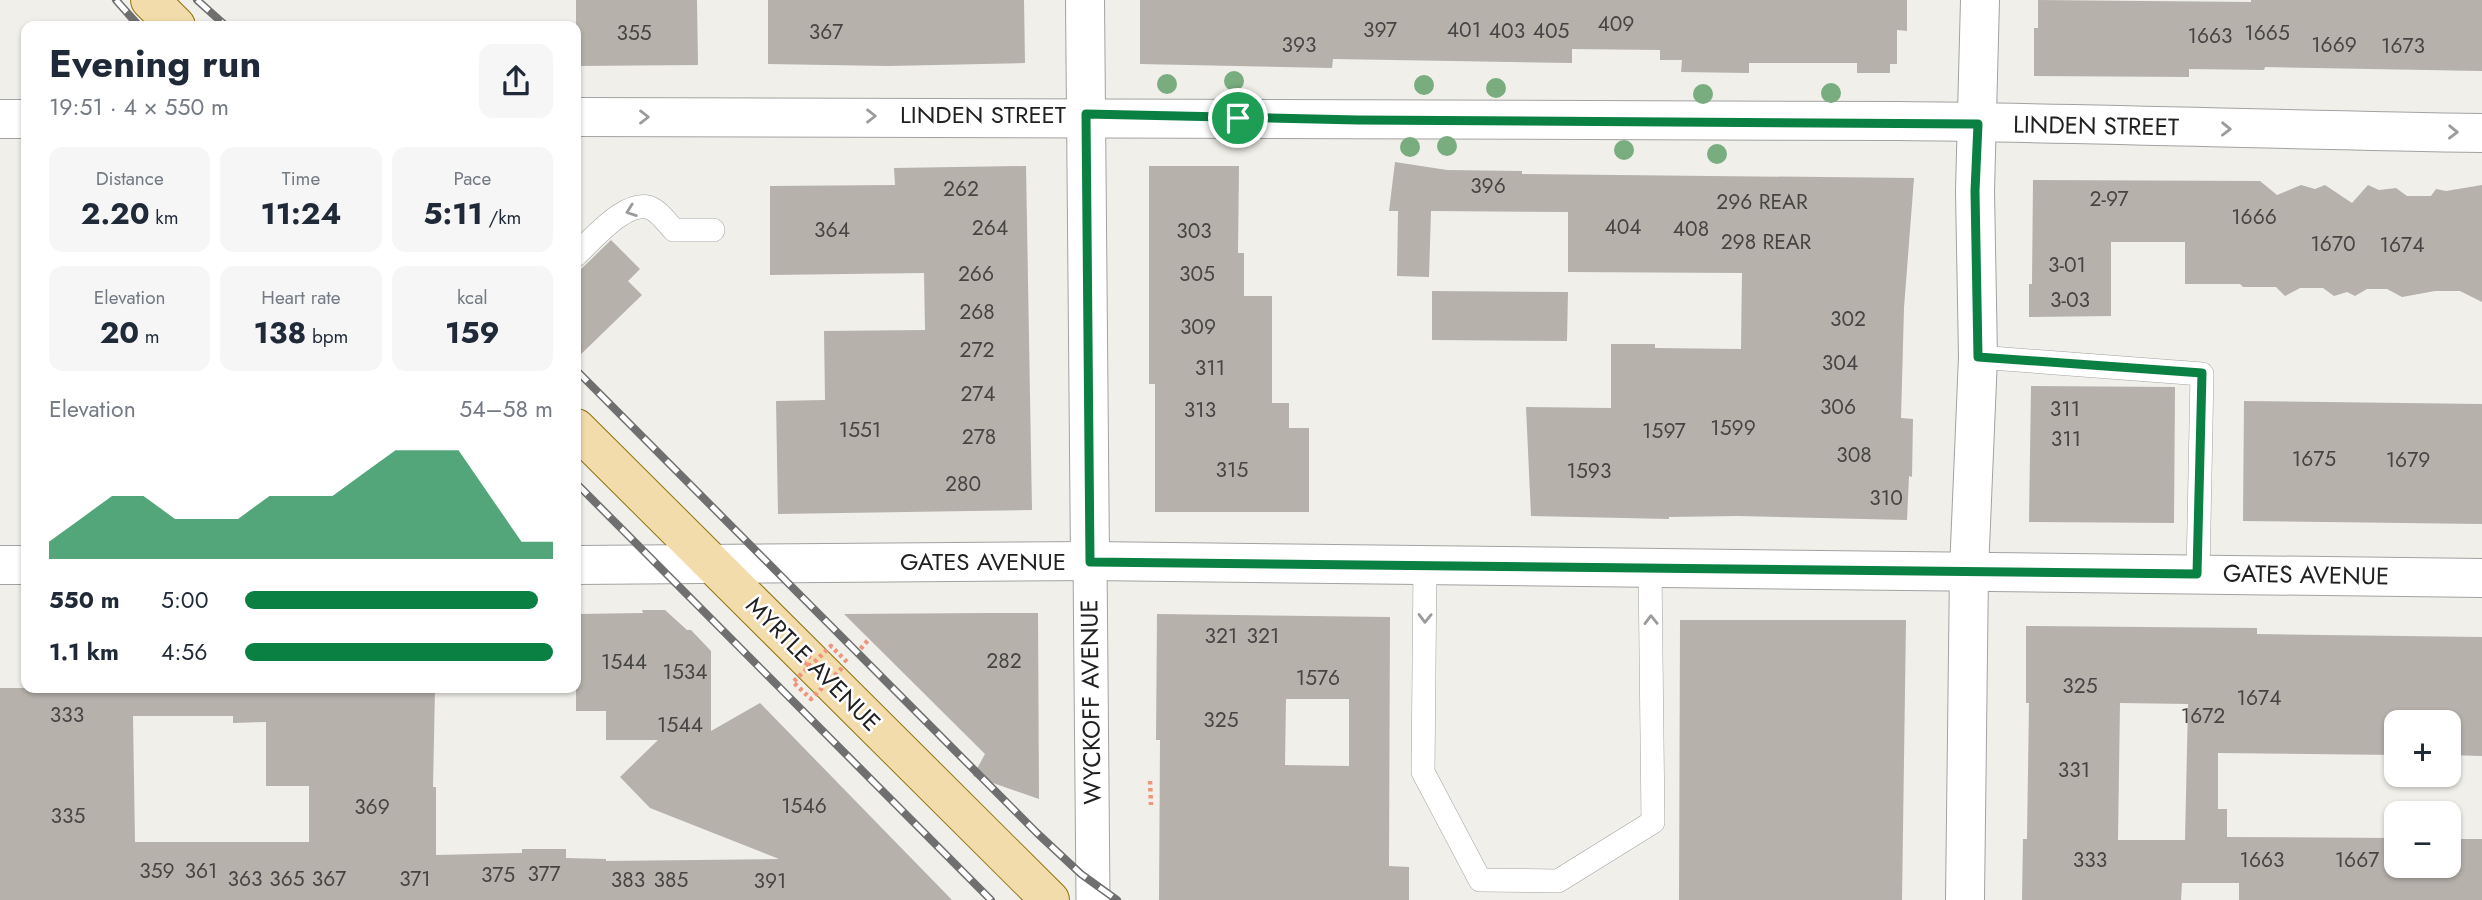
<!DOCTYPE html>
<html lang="en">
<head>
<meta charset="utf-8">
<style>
	body { margin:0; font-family:Jost,sans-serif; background:#f6f6f7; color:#1f2937; height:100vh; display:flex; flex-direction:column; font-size:26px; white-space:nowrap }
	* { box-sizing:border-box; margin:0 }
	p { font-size:23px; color:#747a83 }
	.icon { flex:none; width:38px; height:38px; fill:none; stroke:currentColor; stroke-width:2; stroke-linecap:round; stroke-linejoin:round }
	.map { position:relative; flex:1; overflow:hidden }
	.drawer { position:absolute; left:21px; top:21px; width:560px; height:672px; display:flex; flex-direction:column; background:#fff; border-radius:14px; box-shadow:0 2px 5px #0004 }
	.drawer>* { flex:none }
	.tools { position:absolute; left:2384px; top:710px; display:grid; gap:14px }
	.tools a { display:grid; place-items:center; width:77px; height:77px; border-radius:14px; background:#fff; box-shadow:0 2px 5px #0004; font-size:35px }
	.pin { position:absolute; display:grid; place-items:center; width:60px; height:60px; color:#fff; margin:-30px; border:4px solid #fff; border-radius:50%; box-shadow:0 2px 7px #0007 }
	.round { display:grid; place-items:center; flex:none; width:74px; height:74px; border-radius:14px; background:#f6f6f7 }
	.summary { display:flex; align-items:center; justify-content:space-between; height:119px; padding:0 28px }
	h1 { font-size:38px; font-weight:700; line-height:52px }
	.stats { display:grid; grid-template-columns:repeat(3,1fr); gap:10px; height:119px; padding:7px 28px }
	.stats div { display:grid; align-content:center; border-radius:14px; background:#f6f6f7; text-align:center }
	.stats b { font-size:30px; font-weight:700 }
	.stats small { font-size:19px; font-weight:400 }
	.stats p { font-size:19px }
	.chart { height:196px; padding:14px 28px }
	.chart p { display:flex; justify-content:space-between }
	.chart svg { width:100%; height:126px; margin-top:7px; fill:#0b8043; opacity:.7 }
	ul { padding:0 28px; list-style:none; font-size:23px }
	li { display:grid; grid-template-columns:112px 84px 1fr; align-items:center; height:52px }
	li i { height:18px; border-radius:9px; background:#0b8043 }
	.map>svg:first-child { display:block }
	.building { fill:#b6b1ab; fill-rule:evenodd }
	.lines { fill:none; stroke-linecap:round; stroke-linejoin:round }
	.service-casing { stroke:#a2a2a2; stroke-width:24 }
	.pedestrian-casing { stroke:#a2a2a2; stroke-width:35 }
	.minor-casing { stroke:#a2a2a2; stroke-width:40 }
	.primary-casing { stroke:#8f730f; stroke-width:40 }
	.path { stroke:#ed957d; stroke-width:4.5; stroke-dasharray:3.5 3.5; stroke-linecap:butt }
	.service { stroke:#fff; stroke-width:23 }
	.pedestrian { stroke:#fff; stroke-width:33 }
	.minor { stroke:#fff; stroke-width:38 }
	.primary { stroke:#f3dcab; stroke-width:38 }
	.rail-casing { stroke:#6f6f6f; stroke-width:8 }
	.rail { stroke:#fff; stroke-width:5; stroke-dasharray:16; stroke-linecap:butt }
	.path-bridge { stroke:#ed957d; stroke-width:4.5; stroke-dasharray:3.5 3.5; stroke-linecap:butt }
	.tree { fill:#79ad80 }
	.oneway { stroke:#9b9b9b }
	.route-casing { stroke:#fff; stroke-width:14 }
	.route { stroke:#0b8043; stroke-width:9 }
	.labels { text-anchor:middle; stroke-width:5; stroke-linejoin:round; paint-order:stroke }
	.number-label { font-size:21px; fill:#464544 }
	.street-label { font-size:24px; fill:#212121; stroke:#fff }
</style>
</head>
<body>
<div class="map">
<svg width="2482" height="900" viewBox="0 0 2482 900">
	<rect width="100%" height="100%" fill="#f0efe9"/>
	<g class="building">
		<path d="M576,0H697L698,65L576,66Z"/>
		<path d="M768,0H1024L1025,63L888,66L768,64Z"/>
		<path d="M1140,0H1907V31L1897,30V64H1890V73H1857V63H1749V73L1681,72L1682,60H1660V50L1572,49V63L1333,59L1332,68L1140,64Z"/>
		<path d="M2038,0L2251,2V0H2482V71L2265,67L2264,70L2189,69V77L2034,76V28H2038Z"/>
		<path d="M1395,162L1447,170L1522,171V174L1914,178L1904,308L1901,418L1913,419L1912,477L1909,476L1907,520L1738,516L1669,517V519L1531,516L1526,407L1611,408V344H1655V348L1741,349L1742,273L1568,272V212L1431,211L1429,277L1397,276L1398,211H1389Z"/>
		<path d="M1026,166L1032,510L778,514L776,401L825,400L824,331L925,330L924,273L770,275V186L895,185L894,168Z"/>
		<path d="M1149,166H1239L1238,253H1244V296H1272V403H1289V428H1309V512H1155V384H1149Z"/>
		<path d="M2033,180L2260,181L2277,195L2301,185L2315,189L2325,185L2352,203L2368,185L2379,190L2396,188L2407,196H2431L2436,189L2446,191L2482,185V302L2460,291H2435L2402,297L2387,289H2367L2355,296L2347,292L2334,296L2323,288H2300L2285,296L2276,287H2243L2240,284H2185V242H2111V316L2029,317V284H2032Z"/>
		<path d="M611,240L640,269L628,281L642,295L576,359V274Z"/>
		<path d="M1432,291L1568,292L1567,341L1432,340Z"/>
		<path d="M2031,386L2175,387L2174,523L2029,522Z"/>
		<path d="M2244,401L2482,404V524L2243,521Z"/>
		<path d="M642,610H665L687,630H691L711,651V731L760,703L952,900H0V688H435L433,787H436V855L522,853V849H566V858L606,859V861L779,859L650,808L620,777L658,740H606V711H576V614L643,613ZM133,716H233V723L266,722V786H309V842H135Z"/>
		<path d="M986,613H1038L1039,799L973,776L985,754L844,614Z"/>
		<path d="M1157,614L1390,617L1389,866L1409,867V900H1159L1160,740H1156ZM1286,699H1349V766L1285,765Z"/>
		<path d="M1680,620H1906L1902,900H1679Z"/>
		<path d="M2026,626L2257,628V634L2482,637V756L2448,755V723H2396V755L2218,753V809H2227V837L2396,838V866H2448V839H2482V900H2239V883H2182L2181,900H2022L2023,839H2027L2029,703H2026ZM2120,703L2188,704L2185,840H2118Z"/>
	</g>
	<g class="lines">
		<defs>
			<g id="service">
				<path d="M576,255C592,240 630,194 654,210C661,214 668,224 674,230H713"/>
				<path d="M1978,357L2202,374L2198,574"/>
				<path d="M1425,565L1423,772L1480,880L1558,881L1653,822L1650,567"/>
			</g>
			<path id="pedestrian" d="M1090,561L1093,900"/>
			<g id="minor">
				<path d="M1085,0L1090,561"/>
				<path d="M576,117C1016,115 1457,118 1898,121C2092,123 2287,130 2482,133"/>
				<path d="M0,119H26"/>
				<path d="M0,565H26"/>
				<path d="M576,565L1090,561L2482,578"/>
				<path d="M1965,900L1969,571L1978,357L1975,191L1980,0"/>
			</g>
			<g id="primary">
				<path d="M150,0L176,26"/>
				<path d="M576,428L1050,900"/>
			</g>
		</defs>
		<use href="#service" class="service-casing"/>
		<use href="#pedestrian" class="pedestrian-casing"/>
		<use href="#minor" class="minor-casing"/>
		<use href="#primary" class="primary-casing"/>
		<g class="path">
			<path d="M856,654L869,639"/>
			<path d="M1150,781L1151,805"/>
		</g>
		<use href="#service" class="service"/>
		<use href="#pedestrian" class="pedestrian"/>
		<use href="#minor" class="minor"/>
		<use href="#primary" class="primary"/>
		<defs>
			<g id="rail">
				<path d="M116,0L139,26"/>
				<path d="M197,0L226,26"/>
				<path d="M576,370L1037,833L1081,874L1117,900"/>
				<path d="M576,483L991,900"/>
			</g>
		</defs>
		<use href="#rail" class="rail-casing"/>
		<use href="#rail" class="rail"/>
		<g class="path-bridge">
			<path d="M807,664L826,684"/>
			<path d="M805,665L812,651"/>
			<path d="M842,668L811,699L793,682L831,646L848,663"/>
		</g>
	</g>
	<g class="tree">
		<circle cx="1234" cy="81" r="10"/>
		<circle cx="1167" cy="84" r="10"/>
		<circle cx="1424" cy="85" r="10"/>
		<circle cx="1496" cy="88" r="10"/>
		<circle cx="1831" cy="93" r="10"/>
		<circle cx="1703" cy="94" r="10"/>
		<circle cx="1447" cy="146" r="10"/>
		<circle cx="1410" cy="147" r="10"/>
		<circle cx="1624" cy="150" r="10"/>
		<circle cx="1717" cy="154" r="10"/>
	</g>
	<defs><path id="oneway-chevron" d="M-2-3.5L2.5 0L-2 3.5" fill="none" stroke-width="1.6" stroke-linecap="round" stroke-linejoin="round" transform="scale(1.75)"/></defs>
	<g class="oneway">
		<use href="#oneway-chevron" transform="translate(871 116)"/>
		<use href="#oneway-chevron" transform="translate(644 117)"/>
		<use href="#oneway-chevron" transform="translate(2226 129) rotate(1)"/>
		<use href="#oneway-chevron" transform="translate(2453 132) rotate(1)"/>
		<use href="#oneway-chevron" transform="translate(631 211) rotate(160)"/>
		<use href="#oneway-chevron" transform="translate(1425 618) rotate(91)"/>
		<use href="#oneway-chevron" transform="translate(1651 620) rotate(-91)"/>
	</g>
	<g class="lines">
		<defs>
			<path id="route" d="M1086,114L1358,120L1978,124L1975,191L1978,357L2202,373L2197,574L1090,562Z"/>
		</defs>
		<use href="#route" class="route-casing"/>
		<use href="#route" class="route"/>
	</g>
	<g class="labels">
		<g class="number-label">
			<text x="1616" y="31">409</text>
			<text x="1380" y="37">397</text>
			<text x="1464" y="37">401</text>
			<text x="1507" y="38">403</text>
			<text x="1551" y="38">405</text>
			<text x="826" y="39">367</text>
			<text x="634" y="40">355</text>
			<text x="2267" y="40">1665</text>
			<text x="2210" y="43">1663</text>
			<text x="1299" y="52">393</text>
			<text x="2334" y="52">1669</text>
			<text x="2403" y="53">1673</text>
			<text x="1488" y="193">396</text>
			<text x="961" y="196">262</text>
			<text x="2109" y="206">2-97</text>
			<text x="1762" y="209">296 REAR</text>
			<text x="2254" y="224">1666</text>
			<text x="1623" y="234">404</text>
			<text x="990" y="235">264</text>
			<text x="1691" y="236">408</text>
			<text x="832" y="237">364</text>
			<text x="1194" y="238">303</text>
			<text x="1766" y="249">298 REAR</text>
			<text x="2333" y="251">1670</text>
			<text x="2402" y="252">1674</text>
			<text x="2067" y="272">3-01</text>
			<text x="976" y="281">266</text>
			<text x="1197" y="281">305</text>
			<text x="2070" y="307">3-03</text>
			<text x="977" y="319">268</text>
			<text x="1848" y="326">302</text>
			<text x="1198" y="334">309</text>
			<text x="977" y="357">272</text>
			<text x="1840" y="370">304</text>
			<text x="1210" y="375">311</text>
			<text x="978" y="401">274</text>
			<text x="1838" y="414">306</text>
			<text x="2065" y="416">311</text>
			<text x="1200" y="417">313</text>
			<text x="1733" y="435">1599</text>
			<text x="860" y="437">1551</text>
			<text x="1664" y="438">1597</text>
			<text x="979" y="444">278</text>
			<text x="2066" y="446">311</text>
			<text x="1854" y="462">308</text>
			<text x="2314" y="466">1675</text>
			<text x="2408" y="467">1679</text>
			<text x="1232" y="477">315</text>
			<text x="1589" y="478">1593</text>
			<text x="963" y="491">280</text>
			<text x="1886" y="505">310</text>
			<text x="1221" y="643">321</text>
			<text x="1263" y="643">321</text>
			<text x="1004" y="668">282</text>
			<text x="624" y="669">1544</text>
			<text x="685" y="679">1534</text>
			<text x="1318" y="685">1576</text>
			<text x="2080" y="693">325</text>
			<text x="2259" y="705">1674</text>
			<text x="67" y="722">333</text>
			<text x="2203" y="723">1672</text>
			<text x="1221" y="727">325</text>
			<text x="680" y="732">1544</text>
			<text x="2074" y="777">331</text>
			<text x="804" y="813">1546</text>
			<text x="372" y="814">369</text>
			<text x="68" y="823">335</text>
			<text x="2090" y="867">333</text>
			<text x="2262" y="867">1663</text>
			<text x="2357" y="867">1667</text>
			<text x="157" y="878">359</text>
			<text x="201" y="878">361</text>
			<text x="544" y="881">377</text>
			<text x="498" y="882">375</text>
			<text x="245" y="886">363</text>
			<text x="287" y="886">365</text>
			<text x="329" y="886">367</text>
			<text x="415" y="886">371</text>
			<text x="628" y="887">383</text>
			<text x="671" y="887">385</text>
			<text x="770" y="888">391</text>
		</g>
		<g class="street-label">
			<text x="983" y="123">LINDEN STREET</text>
			<text transform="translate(2096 126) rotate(1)" y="8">LINDEN STREET</text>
			<text x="983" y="570">GATES AVENUE</text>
			<text transform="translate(2306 575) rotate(1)" y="8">GATES AVENUE</text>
			<text transform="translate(813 664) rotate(45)" y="8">MYRTLE AVENUE</text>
			<text transform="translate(1091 702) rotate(-91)" y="8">WYCKOFF AVENUE</text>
		</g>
	</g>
</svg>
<div class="tools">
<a>+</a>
<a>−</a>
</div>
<div class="pin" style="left:1238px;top:118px;background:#1e9e55"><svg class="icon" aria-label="arrive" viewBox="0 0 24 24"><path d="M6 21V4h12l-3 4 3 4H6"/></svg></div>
<section class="drawer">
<div class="summary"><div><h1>Evening run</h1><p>19:51 · 4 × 550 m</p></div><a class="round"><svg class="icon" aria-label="share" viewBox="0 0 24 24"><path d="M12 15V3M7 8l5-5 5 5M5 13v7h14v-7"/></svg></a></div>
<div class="stats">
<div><p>Distance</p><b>2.20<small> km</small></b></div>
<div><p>Time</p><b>11:24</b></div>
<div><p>Pace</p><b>5:11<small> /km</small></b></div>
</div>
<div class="stats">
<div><p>Elevation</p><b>20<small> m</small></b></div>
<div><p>Heart rate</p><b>138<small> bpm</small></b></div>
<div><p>kcal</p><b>159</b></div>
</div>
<div class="chart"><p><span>Elevation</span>54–58 m</p>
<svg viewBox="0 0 160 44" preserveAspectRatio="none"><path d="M0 44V38L10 30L20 22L30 22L40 30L50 30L60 30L70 22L80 22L90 22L100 14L110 6L120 6L130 6L140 22L150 38L160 38V44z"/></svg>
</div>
<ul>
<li><b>550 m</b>5:00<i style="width:95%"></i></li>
<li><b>1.1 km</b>4:56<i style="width:100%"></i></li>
</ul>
</section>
</div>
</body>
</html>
